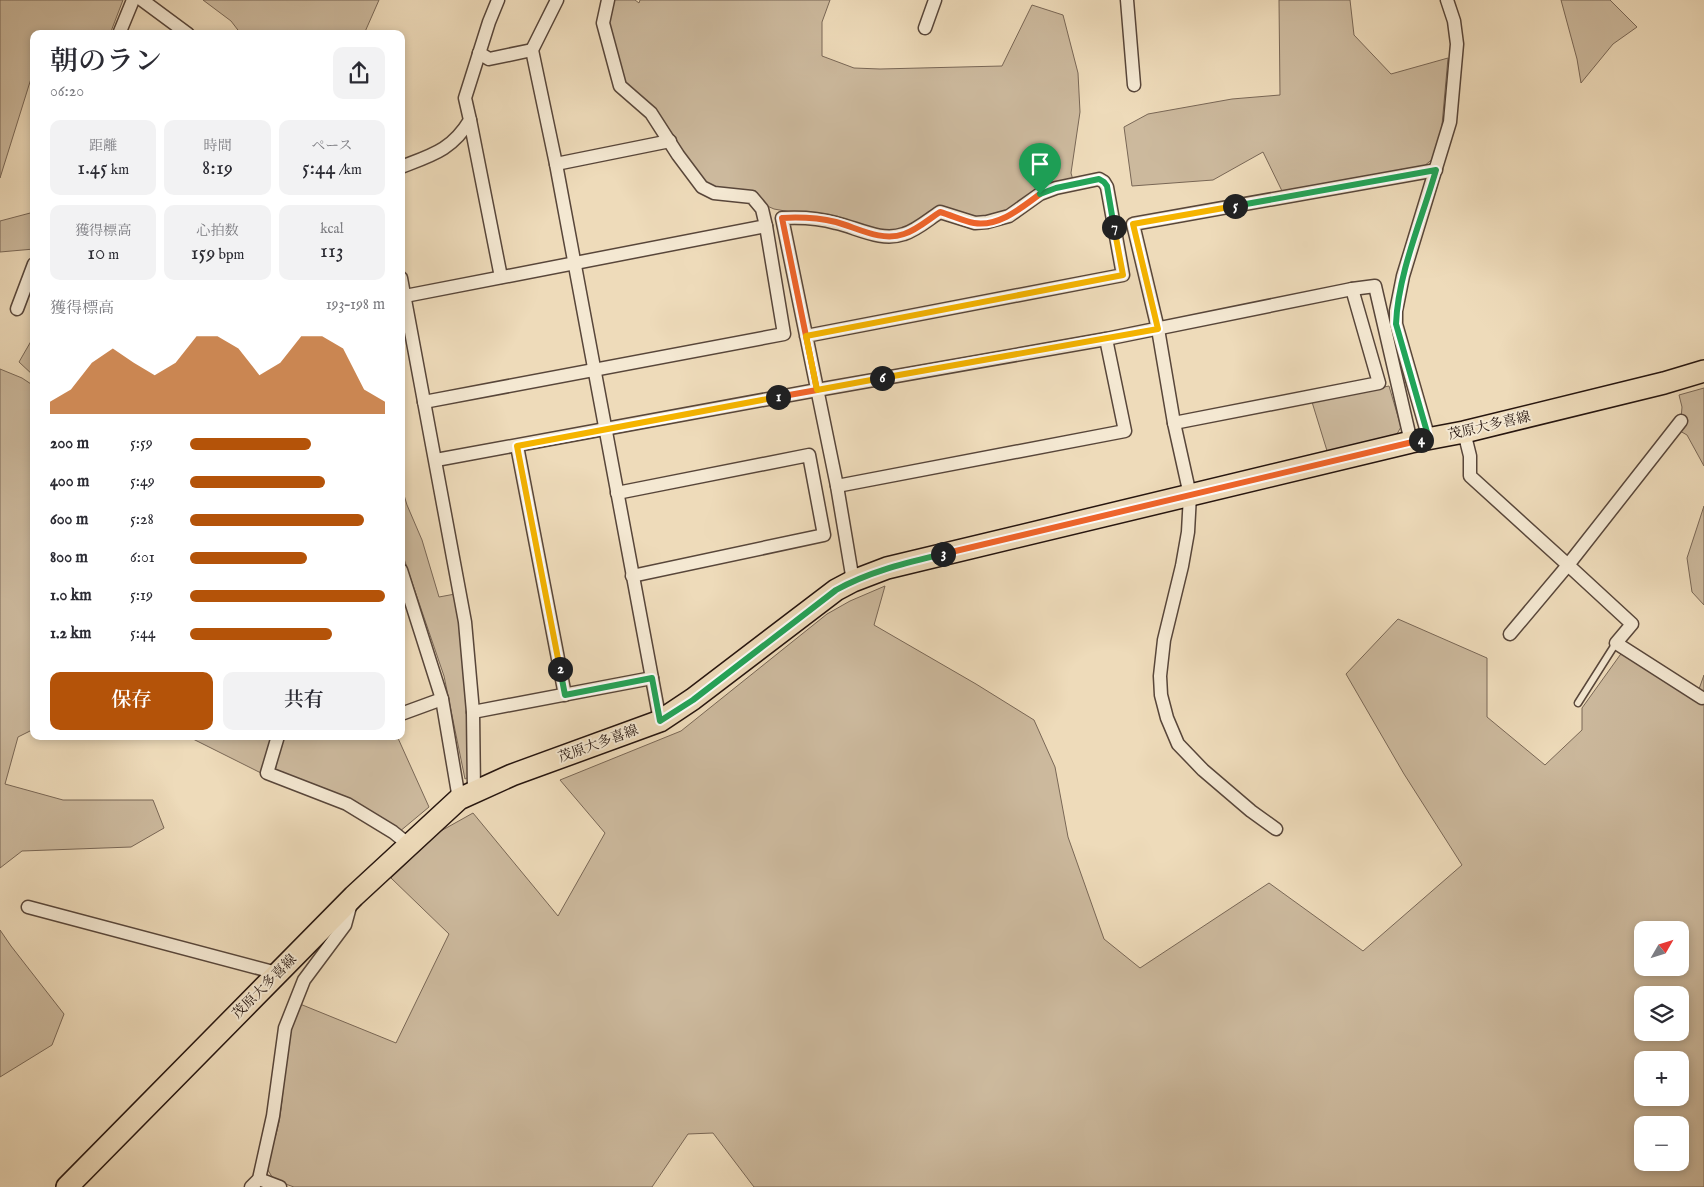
<!DOCTYPE html>
<html lang="ja">
<head>
<meta charset="utf-8">
<style>
	body { margin:0; font-family:"IM FELL English","Noto Serif JP",serif; background:#f2f2f3; color:#2b2b33; height:100vh; display:flex; flex-direction:column; font-size:19px; white-space:nowrap }
	* { box-sizing:border-box; margin:0 }
	p { font-size:16px; color:#7c7c81 }
	.icon { flex:none; width:28px; height:28px; fill:none; stroke:currentColor; stroke-width:2; stroke-linecap:round; stroke-linejoin:round }
	.map { position:relative; flex:1; overflow:hidden }
	.sheet { position:absolute; left:30px; top:30px; width:375px; height:710px; display:flex; flex-direction:column; background:#fff; border-radius:10px; box-shadow:0 2px 8px #0003 }
	.sheet>* { flex:none }
	.needle { width:32px; rotate:51deg }
	.controls { position:absolute; left:1634px; top:921px; display:grid; gap:10px }
	.controls a { display:grid; place-items:center; width:55px; height:55px; border-radius:10px; background:#fff; box-shadow:0 2px 8px #0003; font-size:25px }
	.pin { position:absolute; display:grid; place-items:center; width:42px; height:42px; color:#fff; margin:-51px -21px; border-radius:50% 50% 50% 0; rotate:-45deg; box-shadow:0 0 5px #0007 }
	.pin .icon { rotate:45deg }
	.km { position:absolute; width:25px; height:25px; margin:-12px; border-radius:50%; background:#222; color:#fff; font-size:14px; line-height:25px; text-align:center }
	.round { display:grid; place-items:center; flex:none; width:52px; height:52px; border-radius:10px; background:#f2f2f3 }
	.head { display:flex; align-items:center; justify-content:space-between; height:85px; padding:0 20px }
	h1 { font-size:28px; font-weight:600; line-height:38px }
	.stats { display:grid; grid-template-columns:repeat(3,1fr); gap:8px; height:85px; padding:5px 20px }
	.stats div { display:grid; align-content:center; border-radius:10px; background:#f2f2f3; text-align:center }
	.stats b { font-size:21px; font-weight:600 }
	.stats small { font-size:14px; font-weight:400 }
	.stats p { font-size:14px }
	.chart { height:140px; padding:10px 20px }
	.chart p { display:flex; justify-content:space-between }
	.chart svg { width:100%; height:90px; margin-top:5px; fill:#b45309; opacity:.7 }
	.action { display:flex; gap:10px; margin-top:auto; padding:10px 20px }
	.action a { flex:1; height:58px; border-radius:10px; background:#b45309; color:#fff; font-size:20px; font-weight:600; line-height:58px; text-align:center }
	.action a+a { background:#f2f2f3; color:#2b2b33 }
	ul { padding:0 20px; list-style:none; font-size:16px }
	li { display:grid; grid-template-columns:80px 60px 1fr; align-items:center; height:38px }
	li i { height:12px; border-radius:6px; background:#b45309 }
	.map>svg:first-child { display:block }
	.green { fill:#ccb99d; stroke:#796756; fill-rule:evenodd }
	.lines { fill:none; stroke-linecap:round; stroke-linejoin:round }
	.lane-casing { stroke:#58463a; stroke-width:9 }
	.street-casing { stroke:#58463a; stroke-width:15 }
	.primary-casing { stroke:#26150f; stroke-width:24 }
	.lane { stroke:#f4e8d2; stroke-width:6 }
	.street { stroke:#f4e8d2; stroke-width:12 }
	.primary { stroke:#eedbba; stroke-width:21 }
	.split-1-casing { stroke:#fff; stroke-width:10 }
	.split-2-casing { stroke:#fff; stroke-width:10 }
	.split-3-casing { stroke:#fff; stroke-width:10 }
	.split-4-casing { stroke:#fff; stroke-width:10 }
	.split-5-casing { stroke:#fff; stroke-width:10 }
	.split-6-casing { stroke:#fff; stroke-width:10 }
	.split-7-casing { stroke:#fff; stroke-width:10 }
	.split-8-casing { stroke:#fff; stroke-width:10 }
	.split-1 { stroke:#f0652b; stroke-width:6 }
	.split-2 { stroke:#f5b400; stroke-width:6 }
	.split-3 { stroke:#22a559; stroke-width:6 }
	.split-4 { stroke:#f0652b; stroke-width:6 }
	.split-5 { stroke:#22a559; stroke-width:6 }
	.split-6 { stroke:#f5b400; stroke-width:6 }
	.split-7 { stroke:#f5b400; stroke-width:6 }
	.split-8 { stroke:#22a559; stroke-width:6 }
	.labels { text-anchor:middle; stroke-width:4; stroke-linejoin:round; paint-order:stroke }
	.street-label { font-size:14px; fill:#26150f; stroke:#f4e8d2 }
</style>
</head>
<body>
<div class="map">
<svg width="1704" height="1187" viewBox="0 0 1704 1187">
	<rect width="100%" height="100%" fill="#eedbba"/>
	<filter id="stains"><feTurbulence type="fractalNoise" baseFrequency=".004" numOctaves="4"/><feColorMatrix values="0 0 0 0 .2 0 0 0 0 .09 0 0 0 0 .02 0 0 0 .5 -.17"/></filter>
	<radialGradient id="worn" r=".72"><stop offset=".6" stop-color="#630" stop-opacity="0"/><stop offset="1" stop-color="#630" stop-opacity=".3"/></radialGradient>
	<g class="green">
		<path d="M0,0H123L110,34H34V69L0,178Z"/>
		<path d="M203,0H379L364,34H241L231,21Z"/>
		<path d="M614,0H635L639,3L640,0H830L822,22V56L854,68L880,69L1002,66L1032,5L1063,15L1078,73L1080,112L1071,173L1073,180L1000,217L974,218L957,211L905,230L891,232L852,223L774,209C752,198 726,197 705,183L624,83L609,21Z"/>
		<path d="M1279,0H1350L1354,35L1391,74L1448,58L1441,136L1434,158L1424,166L1282,191L1263,152L1213,180L1132,186L1124,127L1148,114L1232,99L1280,95Z"/>
		<path d="M1561,0H1610L1637,27L1613,44L1581,83L1577,59Z"/>
		<path d="M34,212V249L0,252V221Z"/>
		<path d="M34,336V376L19,362Z"/>
		<path d="M0,369L22,378L34,386V729L18,737L5,784L63,800H153L164,828L131,847L22,851L0,868Z"/>
		<path d="M1389,386L1401,427L1394,439L1328,454L1312,402Z"/>
		<path d="M1704,388V466L1687,435L1680,431L1682,407L1679,395Z"/>
		<path d="M401,485L407,505L422,540L439,597L455,594L461,625L471,776L465,779L444,676L401,550Z"/>
		<path d="M1704,506V605L1692,592L1687,558Z"/>
		<path d="M885,586L874,625L976,684L1034,720L1055,767L1068,837L1104,939L1140,968L1269,883L1363,951L1462,865L1404,774L1346,674L1398,619L1487,658V717L1545,765L1582,730V708L1628,644L1699,689L1704,675V1187H754L713,1133L688,1134L652,1187H294L274,1180L266,1167C270,1152 276,1137 279,1122C286,1081 283,1043 300,1004L396,1043L449,934L391,878L439,832L473,813L558,916L605,833L560,780L681,731L827,614L850,601ZM1642,930H1680V968H1642ZM1642,995H1680V1032H1642ZM1642,1060H1680V1098H1642ZM1642,1125H1680V1162H1642Z"/>
		<path d="M187,736H271L263,774Z"/>
		<path d="M282,736H344L345,739L353,736H397L429,807L399,832L275,772Z"/>
		<path d="M0,930L11,946L64,1014L52,1045L0,1077Z"/>
	</g>
	<g class="lines">
		<defs>
			<path id="lane" d="M1578,703L1616,643"/>
			<g id="street">
				<path d="M142,0L188,34"/>
				<path d="M557,0L532,50L556,164L660,721"/>
				<path d="M1127,0L1134,85"/>
				<path d="M925,28L935,0"/>
				<path d="M119,34L133,0"/>
				<path d="M479,53L489,59L532,50"/>
				<path d="M470,120L501,277"/>
				<path d="M556,164L670,141"/>
				<path d="M401,167C432,155 452,150 470,120L465,98L489,22L498,0"/>
				<path d="M401,278L465,622L473,712L474,792"/>
				<path d="M405,296L766,226"/>
				<path d="M17,309L34,264"/>
				<path d="M806,336L1123,275L1107,187L1104,182L1099,179L1056,188L1040,194L1009,216L987,222L975,223L940,212C929,219 917,230 904,234C881,242 858,228 836,223C819,218 800,217 782,218L837,486L853,581"/>
				<path d="M424,402L784,334L766,226L762,209L752,197L714,193L702,187L678,155L651,113L620,86L603,23L608,0"/>
				<path d="M1174,423L1379,383L1352,289"/>
				<path d="M1464,432L1470,456V476L1568,565L1632,624L1616,643L1702,698"/>
				<path d="M1429,439L1396,324V311L1403,276L1450,122L1457,44L1454,21L1447,0"/>
				<path d="M517,446L565,695"/>
				<path d="M436,460L817,390L1106,339L1352,289L1375,286L1411,442"/>
				<path d="M837,486L1125,431L1106,339"/>
				<path d="M617,493L809,455L824,535L632,576"/>
				<path d="M401,570L442,699L459,799"/>
				<path d="M1510,634L1568,565L1681,421"/>
				<path d="M473,712L652,678"/>
				<path d="M401,714L442,699"/>
				<path d="M278,736L267,773L347,804L393,832L408,844"/>
				<path d="M1276,829L1251,811L1203,770L1178,744L1167,718L1161,695L1160,676L1164,640L1182,566L1188,532L1190,495L1174,423L1158,329L1133,224L1436,170"/>
				<path d="M28,907L277,973"/>
				<path d="M259,1179L280,1187"/>
				<path d="M251,1187L259,1179L273,1116L285,1028L304,980L345,925L351,903"/>
			</g>
			<path id="primary" d="M67,1187L354,896L459,799L512,775L660,721L693,699L836,590L853,581L887,568L1411,442L1464,432L1664,383L1704,371"/>
		</defs>
		<use href="#lane" class="lane-casing"/>
		<use href="#street" class="street-casing"/>
		<use href="#primary" class="primary-casing"/>
		<use href="#lane" class="lane"/>
		<use href="#street" class="street"/>
		<use href="#primary" class="primary"/>
	</g>
	<g class="lines">
		<defs>
			<path id="split-1" d="M778,397L817,390L782,218C800,217 819,218 836,222C858,228 881,242 904,234C917,230 929,219 940,212C951,215 963,221 974,223C999,227 1021,208 1040,194"/>
			<path id="split-2" d="M560,669L517,446L778,397"/>
			<path id="split-3" d="M560,669L565,695L652,678L660,721L693,700L836,590C870,571 906,563 943,554"/>
			<path id="split-4" d="M943,554L1421,440"/>
			<path id="split-5" d="M1235,206L1436,170C1422,219 1398,273 1396,324L1429,439L1421,440"/>
			<path id="split-6" d="M882,378L1158,329L1133,224L1235,206"/>
			<path id="split-7" d="M882,378L817,390L806,336L1123,275L1114,227"/>
			<path id="split-8" d="M1040,194L1056,188L1099,179L1104,182L1107,186L1114,227"/>
		</defs>
		<use href="#split-1" class="split-1-casing"/>
		<use href="#split-2" class="split-2-casing"/>
		<use href="#split-3" class="split-3-casing"/>
		<use href="#split-4" class="split-4-casing"/>
		<use href="#split-5" class="split-5-casing"/>
		<use href="#split-6" class="split-6-casing"/>
		<use href="#split-7" class="split-7-casing"/>
		<use href="#split-8" class="split-8-casing"/>
		<use href="#split-1" class="split-1"/>
		<use href="#split-2" class="split-2"/>
		<use href="#split-3" class="split-3"/>
		<use href="#split-4" class="split-4"/>
		<use href="#split-5" class="split-5"/>
		<use href="#split-6" class="split-6"/>
		<use href="#split-7" class="split-7"/>
		<use href="#split-8" class="split-8"/>
	</g>
	<g class="labels">
		<g class="street-label">
			<text transform="translate(1489 425) rotate(-13)" y="5">茂原大多喜線</text>
			<text transform="translate(598 743) rotate(-20)" y="5">茂原大多喜線</text>
			<text transform="translate(264 986) rotate(-45)" y="5">茂原大多喜線</text>
		</g>
	</g>
	<rect width="100%" height="100%" filter="url(#stains)"/>
	<rect width="100%" height="100%" fill="url(#worn)"/>
</svg>
<div class="controls">
<a><svg class="needle" viewBox="-14 -14 28 28"><path d="M0-13l5 13h-10z" fill="#e53935"/><path d="M0 13l5-13h-10z" fill="#7c7c81"/></svg></a>
<a><svg class="icon" aria-label="layers" viewBox="0 0 24 24"><path d="M12 4l9 5-9 5-9-5zM3 14l9 5 9-5"/></svg></a>
<a>+</a>
<a>−</a>
</div>
<div class="pin" style="left:1040px;top:194px;background:#1e9e55"><svg class="icon" aria-label="arrive" viewBox="0 0 24 24"><path d="M6 21V4h12l-3 4 3 4H6"/></svg></div>
<b class="km" style="left:778px;top:397px">1</b>
<b class="km" style="left:560px;top:669px">2</b>
<b class="km" style="left:943px;top:554px">3</b>
<b class="km" style="left:1421px;top:440px">4</b>
<b class="km" style="left:1235px;top:206px">5</b>
<b class="km" style="left:882px;top:378px">6</b>
<b class="km" style="left:1114px;top:227px">7</b>
<section class="sheet">
<div class="head"><div><h1>朝のラン</h1><p>06:20</p></div><a class="round"><svg class="icon" aria-label="share" viewBox="0 0 24 24"><path d="M12 15V3M7 8l5-5 5 5M5 13v7h14v-7"/></svg></a></div>
<div class="stats">
<div><p>距離</p><b>1.45<small> km</small></b></div>
<div><p>時間</p><b>8:19</b></div>
<div><p>ペース</p><b>5:44<small> /km</small></b></div>
</div>
<div class="stats">
<div><p>獲得標高</p><b>10<small> m</small></b></div>
<div><p>心拍数</p><b>159<small> bpm</small></b></div>
<div><p>kcal</p><b>113</b></div>
</div>
<div class="chart"><p><span>獲得標高</span>193–198 m</p>
<svg viewBox="0 0 160 44" preserveAspectRatio="none"><path d="M0 44V38L10 32L20 19L30 12L40 19L50 25L60 19L70 6L80 6L90 12L100 25L110 19L120 6L130 6L140 12L150 32L160 38V44z"/></svg>
</div>
<ul>
<li><b>200 m</b>5:59<i style="width:62%"></i></li>
<li><b>400 m</b>5:49<i style="width:69%"></i></li>
<li><b>600 m</b>5:28<i style="width:89%"></i></li>
<li><b>800 m</b>6:01<i style="width:60%"></i></li>
<li><b>1.0 km</b>5:19<i style="width:100%"></i></li>
<li><b>1.2 km</b>5:44<i style="width:73%"></i></li>
</ul>
<div class="action"><a>保存</a><a>共有</a></div>
</section>
</div>
</body>
</html>
